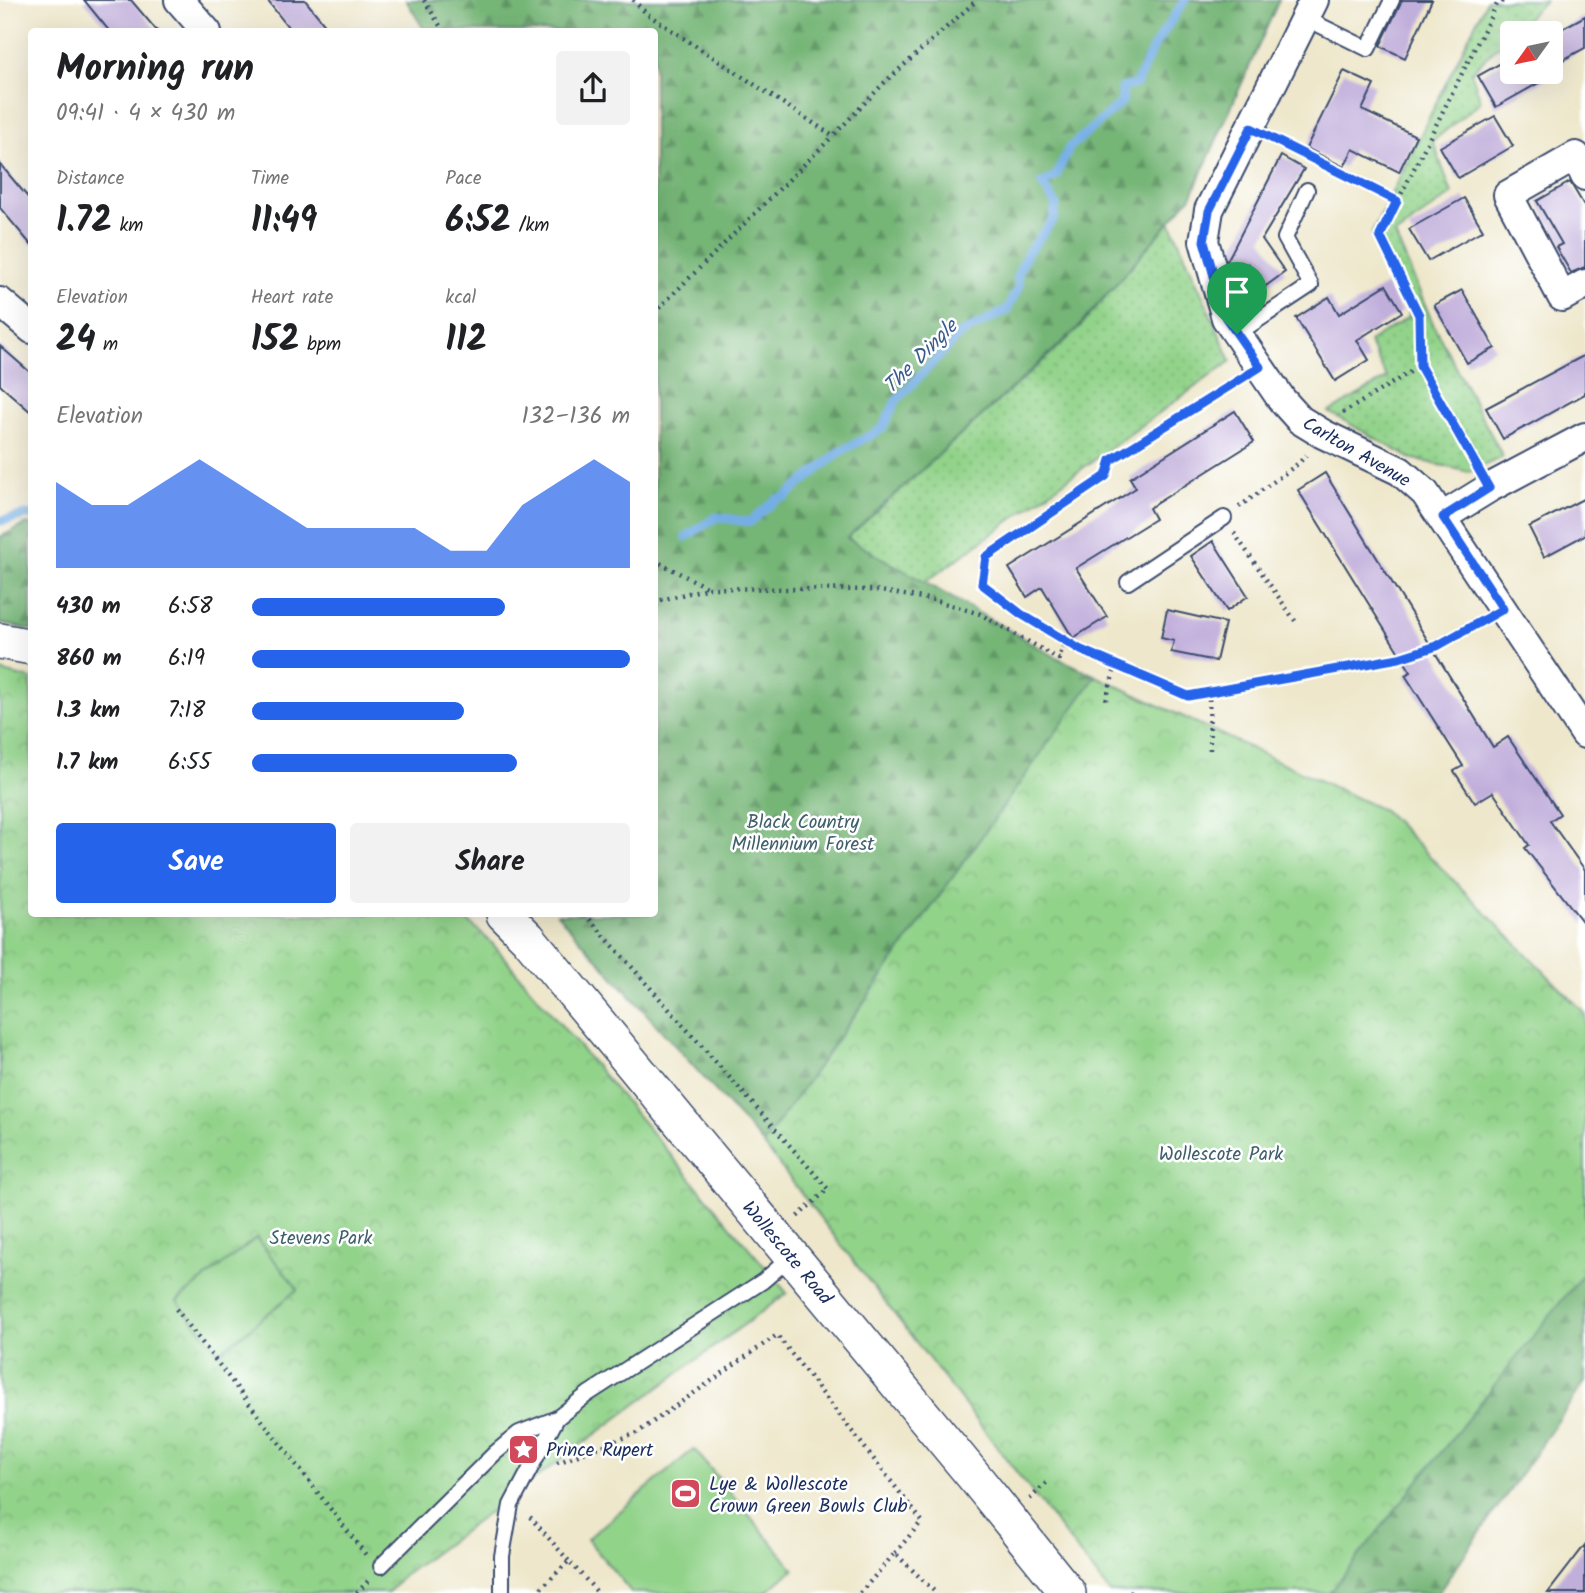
<!DOCTYPE html>
<html lang="en">
<head>
<meta charset="utf-8">
<style>
	body { margin:0; font-family:Kalam,sans-serif; background:#f2f2f2; color:#202124; height:100vh; display:flex; flex-direction:column; font-size:26px; white-space:nowrap }
	* { box-sizing:border-box; margin:0 }
	p { font-size:23px; color:#757577 }
	.icon { flex:none; width:38px; height:38px; fill:none; stroke:currentColor; stroke-width:2; stroke-linecap:round; stroke-linejoin:round }
	.map { position:relative; flex:1; overflow:hidden }
	.panel { position:absolute; left:28px; top:28px; width:630px; height:889px; display:flex; flex-direction:column; background:#fff; border-radius:7px; box-shadow:0 7px 28px #0002 }
	.panel>* { flex:none }
	.needle { width:46px; rotate:237deg }
	.tools { position:absolute; left:1500px; top:21px; display:grid; gap:14px }
	.tools a { display:grid; place-items:center; width:63px; height:63px; border-radius:7px; background:#fff; box-shadow:0 7px 28px #0002; font-size:35px }
	.pin { position:absolute; display:grid; place-items:center; width:60px; height:60px; color:#fff; margin:-72px -30px; border-radius:50% 50% 50% 0; rotate:-45deg; box-shadow:0 0 7px #0007 }
	.pin .icon { rotate:45deg }
	.round { display:grid; place-items:center; flex:none; width:74px; height:74px; border-radius:7px; background:#f2f2f2 }
	.head { display:flex; align-items:center; justify-content:space-between; height:119px; padding:0 28px }
	h1 { font-size:38px; font-weight:600; line-height:52px }
	.figures { display:grid; grid-template-columns:repeat(3,1fr); gap:10px; height:119px; padding:7px 28px }
	.figures div { display:grid; align-content:center }
	.figures b { font-size:35px; font-weight:600 }
	.figures small { font-size:19px; font-weight:400 }
	.figures p { font-size:19px }
	.chart { height:196px; padding:14px 28px }
	.chart p { display:flex; justify-content:space-between }
	.chart svg { width:100%; height:126px; margin-top:7px; fill:#2563eb; opacity:.7 }
	.cta { display:flex; gap:14px; margin-top:auto; padding:14px 28px }
	.cta a { flex:1; height:80px; border-radius:7px; background:#2563eb; color:#fff; font-size:28px; font-weight:600; line-height:80px; text-align:center }
	.cta a+a { background:#f2f2f2; color:#202124 }
	ul { padding:0 28px; list-style:none; font-size:23px }
	li { display:grid; grid-template-columns:112px 84px 1fr; align-items:center; height:52px }
	li i { height:18px; border-radius:9px; background:#2563eb }
	.map>svg:first-child { display:block }
	.grass { fill:url(#grass-dots); stroke:#568174; stroke-width:2 }
	.forest { fill:url(#forest-firs); stroke:#48726a; stroke-width:2 }
	.park { fill:url(#park-crowns); stroke:#568174; stroke-width:2 }
	.pitch { fill:#92d38a; stroke:#568174; stroke-width:2 }
	.lines { fill:none; stroke-linecap:round; stroke-linejoin:round }
	.stream { stroke:#75aee5; stroke-width:9 }
	.building { fill:#c1afdb }
	.service-casing { stroke:#3b4b6e; stroke-width:18 }
	.minor-casing { stroke:#3b4b6e; stroke-width:32 }
	.tertiary-casing { stroke:#3b4b6e; stroke-width:38 }
	.path { stroke:#3b4b6e; stroke-width:4.5; stroke-dasharray:2 5; stroke-linecap:butt }
	.service { stroke:#fff; stroke-width:14 }
	.minor { stroke:#fff; stroke-width:28 }
	.tertiary { stroke:#fff; stroke-width:35 }
	.route-casing { stroke:#fff; stroke-width:14 }
	.route { stroke:#2563eb; stroke-width:9 }
	.labels { text-anchor:middle; stroke-width:5; stroke-linejoin:round; paint-order:stroke }
	.street-label { font-size:19px; fill:#1b2f5e; stroke:#fff }
	.park-label { font-size:19px; fill:#3f606b; stroke:#fff }
	.poi-label { font-size:19px; fill:#1b2f5e; stroke:#fff; text-anchor:start }
	.water-label { font-size:21px; font-style:italic; fill:#3a5b8d; stroke:#fff }
</style>
</head>
<body>
<div class="map">
<svg width="1585" height="1593" viewBox="0 0 1585 1593">
	<defs>
		<pattern id="grass-dots" width="8" height="8" patternUnits="userSpaceOnUse" patternTransform="scale(1.75)"><rect width="8" height="8" fill="#92d38a"/><path d="M2 2h.1M6 6h.1" fill="none" stroke="#7db57a" stroke-width="1.8" stroke-linecap="round"/></pattern>
		<pattern id="forest-firs" width="22" height="20" patternUnits="userSpaceOnUse" patternTransform="scale(1.75)"><rect width="22" height="20" fill="#75b576"/><path d="M5 1l3.5 6h-7zM16 11l3.5 6h-7z" fill="#5f9464"/></pattern>
		<pattern id="park-crowns" width="20" height="18" patternUnits="userSpaceOnUse" patternTransform="scale(1.75)"><rect width="20" height="18" fill="#92d38a"/><path d="M2 6a3 3 0 1 1 6 0M12 15a3 3 0 1 1 6 0" fill="none" stroke="#7db57a"/></pattern>
	</defs>
	<rect width="100%" height="100%" fill="#fff"/>
	<filter id="ink" filterUnits="userSpaceOnUse"><feTurbulence type="fractalNoise" baseFrequency=".0143" numOctaves="2"/><feDisplacementMap in="SourceGraphic" scale="14" xChannelSelector="R" yChannelSelector="G"/><feConvolveMatrix kernelMatrix="1 2 1 2 8 2 1 2 1" color-interpolation-filters="sRGB"/></filter>
	<filter id="wash" filterUnits="userSpaceOnUse"><feTurbulence type="fractalNoise" baseFrequency=".00686" numOctaves="4" result="noise"/><feDisplacementMap in="SourceGraphic" scale="28" xChannelSelector="R" yChannelSelector="G"/><feGaussianBlur stdDeviation="1.57" result="paint"/><feColorMatrix in="noise" values="0 0 0 0 0 0 0 0 0 0 0 0 0 0 0 0 0 1.4 0 .05"/><feComposite in="paint" operator="in"/></filter>
	<g filter="url(#wash)">
		<rect width="100%" height="100%" fill="#eee7cb"/>
		<g class="grass">
			<path d="M1487,0H1546L1471,72L1481,101L1433,141L1452,194L1395,235L1435,328L1503,457L1469,472L1410,458L1329,412L1387,378L1369,342L1410,316L1372,233Z"/>
			<path d="M1170,221L1231,361L924,583L846,538L1076,331Z"/>
		</g>
		<g class="forest">
			<path d="M406,0H1279L1191,197L1076,330L847,538L1056,657L1096,676L763,1144L557,914H654V32L425,31Z"/>
			<path d="M27,524L31,525V630L0,623V537Z"/>
			<path d="M1585,1271V1382L1438,1593H1329Z"/>
		</g>
		<g class="park">
			<path d="M0,671L31,679L32,914H460L491,942L787,1293L403,1576L388,1593H0Z"/>
			<path d="M1096,676L1385,811L1585,1013V1271L1329,1593H1110L763,1144Z"/>
		</g>
		<g class="pitch">
			<path d="M256,1238L298,1289L219,1353L177,1301Z"/>
			<path d="M694,1449L794,1569L765,1593H632L587,1539Z"/>
		</g>
		<g class="lines">
			<g class="stream">
				<path d="M0,521L27,515L32,516"/>
				<path d="M686,537L716,517L750,522L777,499L785,497L841,451L882,429L896,401L959,335L1007,310L1019,286L1017,276L1028,252L1054,219L1056,204L1042,184L1056,176L1069,148L1122,102V88L1136,84L1153,48L1185,0"/>
			</g>
		</g>
		<g id="blocks">
			<g class="building">
				<path d="M84,0H131L158,32H110Z"/>
				<path d="M267,0H305L331,32H292Z"/>
				<path d="M1402,0H1432L1405,58L1380,46Z"/>
				<path d="M1585,16V48L1550,67V35Z"/>
				<path d="M1512,57V72H1548L1551,76L1496,107L1478,76Z"/>
				<path d="M1344,71L1374,85L1362,110L1416,136L1399,172L1353,149L1344,167L1306,148Z"/>
				<path d="M1495,116L1513,146L1458,178L1440,147Z"/>
				<path d="M1281,156L1304,169L1262,239L1285,272L1263,288L1248,264L1234,287L1227,261Z"/>
				<path d="M0,164L32,202V246L0,208Z"/>
				<path d="M1570,182L1585,207V267L1571,273L1556,247L1562,244L1537,201Z"/>
				<path d="M1464,198L1483,230L1428,261L1409,229Z"/>
				<path d="M1386,285L1402,312L1357,340L1369,360L1335,381L1296,318L1329,297L1339,314Z"/>
				<path d="M1462,290L1495,348L1467,363L1434,305Z"/>
				<path d="M0,346L32,374V413L0,385Z"/>
				<path d="M1585,355V394L1503,439L1486,408Z"/>
				<path d="M1235,411L1254,442L1149,508L1155,519L1076,568L1107,617L1073,638L1042,587L1027,597L1009,568L1136,488L1130,478Z"/>
				<path d="M1325,473L1493,747L1508,737L1560,814L1550,821L1585,870V925L1525,848L1529,845L1493,792L1475,803L1454,771L1463,766L1405,675L1411,672L1298,490Z"/>
				<path d="M1585,498V535L1544,557L1529,527Z"/>
				<path d="M1213,541L1248,596L1227,611L1191,556Z"/>
				<path d="M1167,610L1225,623L1216,661L1171,652L1174,641L1161,638Z"/>
				<path d="M1585,1545V1593H1548Z"/>
			</g>
		</g>
	</g>
	<g filter="url(#ink)">
		<use href="#blocks" fill-opacity="0" stroke="#3b4b6e" stroke-width="2"/>
		<g class="lines">
			<defs>
				<g id="service">
					<path d="M1305,18L1368,49L1392,0"/>
					<path d="M1237,334L1311,285L1285,238L1307,190"/>
					<path d="M1128,582L1224,518"/>
					<path d="M381,1566L495,1453L519,1433L557,1418L588,1394L763,1281L792,1256"/>
					<path d="M502,1593V1556L511,1505L557,1418"/>
				</g>
				<g id="minor">
					<path d="M179,0L207,32"/>
					<path d="M1314,0L1209,210L1204,241L1226,318L1282,400L1300,420L1323,434L1400,471L1425,493L1585,734"/>
					<path d="M1585,176L1576,156L1508,195L1562,297L1585,284"/>
					<path d="M0,302L32,329"/>
					<path d="M1442,517L1489,488L1585,437"/>
				</g>
				<g id="tertiary">
					<path d="M0,641L32,647"/>
					<path d="M504,914L528,938L977,1480L1068,1593"/>
				</g>
			</defs>
			<use href="#service" class="service-casing"/>
			<use href="#minor" class="minor-casing"/>
			<use href="#tertiary" class="tertiary-casing"/>
			<g class="path">
				<path d="M424,0L444,32"/>
				<path d="M633,0L647,14L833,136L884,83L977,0"/>
				<path d="M1276,140L1397,201"/>
				<path d="M654,313L833,136"/>
				<path d="M1238,381L1111,460L1106,476L987,557L982,585L1021,614L1081,650L1188,696L1399,658L1437,646L1479,623"/>
				<path d="M1343,413L1420,366"/>
				<path d="M1476,466L1420,366L1419,315L1380,236L1497,4L1505,0"/>
				<path d="M1239,507L1299,463L1306,455"/>
				<path d="M1234,533L1298,625"/>
				<path d="M654,560L706,587"/>
				<path d="M654,602L708,588L875,590L934,600L980,614L1059,659L1065,640"/>
				<path d="M1209,692L1210,752"/>
				<path d="M1106,700L1116,665"/>
				<path d="M585,914L828,1189L797,1217"/>
				<path d="M176,1309L366,1555"/>
				<path d="M557,1463L637,1433L777,1335L922,1521L895,1553"/>
				<path d="M1030,1499L1049,1480"/>
				<path d="M530,1517L569,1561"/>
				<path d="M357,1593L368,1581"/>
				<path d="M536,1593L569,1561L598,1593"/>
				<path d="M860,1593L895,1553L936,1593"/>
				<path d="M1131,1593L1133,1590"/>
			</g>
			<use href="#service" class="service"/>
			<use href="#minor" class="minor"/>
			<use href="#tertiary" class="tertiary"/>
		</g>
	</g>
	<g class="lines" filter="url(#ink)">
		<defs>
			<path id="route" d="M1251,128L1397,201L1380,236L1419,315L1420,366L1489,488L1443,517L1503,609L1437,646L1399,658L1188,696L1081,650L1021,614L982,584L986,557L1106,476L1111,460L1260,367L1226,318L1204,241L1209,211Z"/>
		</defs>
		<use href="#route" class="route-casing"/>
		<use href="#route" class="route"/>
	</g>
	<defs>
		<symbol id="sight-square" viewBox="-11 -11 22 22"><rect x="-9" y="-9" width="18" height="18" rx="4" fill="#d1495b" stroke="#fff"/><path d="M0-6L1.8-2.2L6-1.7L2.9 1.2L3.7 5.4L0 3.3L-3.7 5.4L-2.9 1.2L-6-1.7L-1.8-2.2Z" fill="#fff"/></symbol>
		<symbol id="stadium-square" viewBox="-11 -11 22 22"><rect x="-9" y="-9" width="18" height="18" rx="4" fill="#d1495b" stroke="#fff"/><path d="M0-5a6.5 5 0 1 0 0 10a6.5 5 0 1 0 0-10ZM-3.5-1.8h7v3.6h-7Z" fill="#fff"/></symbol>
	</defs>
	<g fill-rule="evenodd">
		<use href="#sight-square" x="506" y="1432" width="35" height="35"/>
		<use href="#stadium-square" x="668" y="1476" width="35" height="35"/>
	</g>
	<g class="labels">
		<g class="street-label">
			<text transform="translate(1357 451) rotate(30)" y="7">Carlton Avenue</text>
			<text transform="translate(788 1252) rotate(50)" y="7">Wollescote Road</text>
		</g>
		<g class="park-label">
			<text x="803" y="828">Black Country<tspan x="803" dy="22">Millennium Forest</tspan></text>
			<text x="1221" y="1160">Wollescote Park</text>
			<text x="321" y="1244">Stevens Park</text>
		</g>
		<g class="poi-label">
			<text x="546" y="1456">Prince Rupert</text>
			<text x="709" y="1490">Lye &amp; Wollescote<tspan x="709" dy="22">Crown Green Bowls Club</tspan></text>
		</g>
		<g class="water-label">
			<text transform="translate(920 356) rotate(-45)" y="7">The Dingle</text>
		</g>
	</g>
</svg>
<div class="tools">
<a><svg class="needle" viewBox="-14 -14 28 28"><path d="M0-13l5 13h-10z" fill="#e53935"/><path d="M0 13l5-13h-10z" fill="#757577"/></svg></a>
</div>
<div class="pin" style="left:1237px;top:334px;background:#1e9e55"><svg class="icon" aria-label="arrive" viewBox="0 0 24 24"><path d="M6 21V4h12l-3 4 3 4H6"/></svg></div>
<section class="panel">
<div class="head"><div><h1>Morning run</h1><p>09:41 · 4 × 430 m</p></div><a class="round"><svg class="icon" aria-label="share" viewBox="0 0 24 24"><path d="M12 15V3M7 8l5-5 5 5M5 13v7h14v-7"/></svg></a></div>
<div class="figures">
<div><p>Distance</p><b>1.72<small> km</small></b></div>
<div><p>Time</p><b>11:49</b></div>
<div><p>Pace</p><b>6:52<small> /km</small></b></div>
</div>
<div class="figures">
<div><p>Elevation</p><b>24<small> m</small></b></div>
<div><p>Heart rate</p><b>152<small> bpm</small></b></div>
<div><p>kcal</p><b>112</b></div>
</div>
<div class="chart"><p><span>Elevation</span>132–136 m</p>
<svg viewBox="0 0 160 44" preserveAspectRatio="none"><path d="M0 44V14L10 22L20 22L30 14L40 6L50 14L60 22L70 30L80 30L90 30L100 30L110 38L120 38L130 22L140 14L150 6L160 14V44z"/></svg>
</div>
<ul>
<li><b>430 m</b>6:58<i style="width:67%"></i></li>
<li><b>860 m</b>6:19<i style="width:100%"></i></li>
<li><b>1.3 km</b>7:18<i style="width:56%"></i></li>
<li><b>1.7 km</b>6:55<i style="width:70%"></i></li>
</ul>
<div class="cta"><a>Save</a><a>Share</a></div>
</section>
</div>
</body>
</html>
